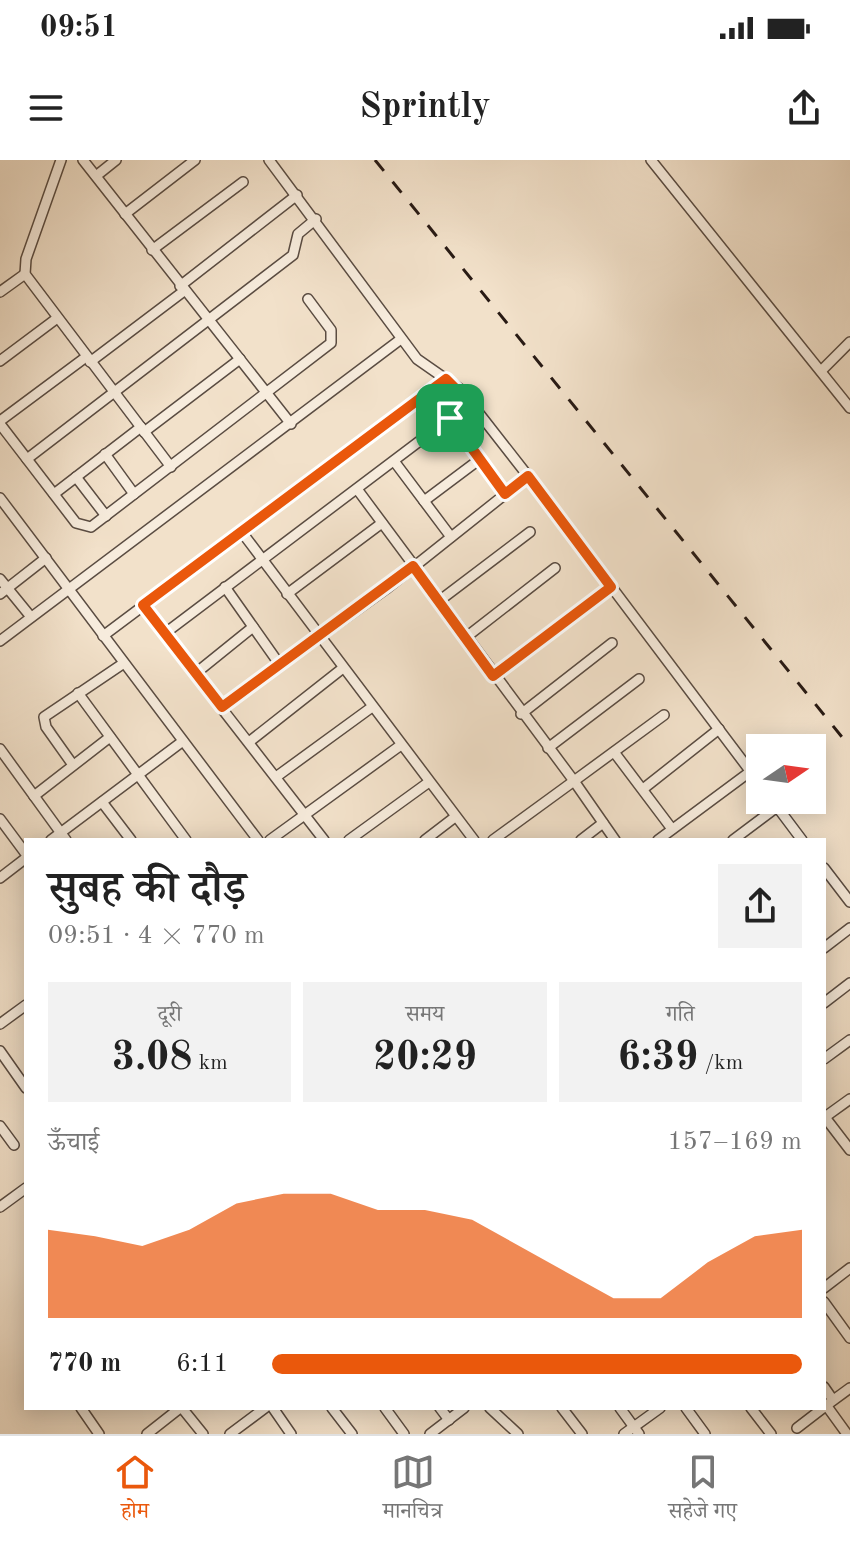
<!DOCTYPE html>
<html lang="hi">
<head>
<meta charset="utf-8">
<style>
	body { margin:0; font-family:"Old Standard TT","Noto Serif Devanagari",serif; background:#f2f2f2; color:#222; height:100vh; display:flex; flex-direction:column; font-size:30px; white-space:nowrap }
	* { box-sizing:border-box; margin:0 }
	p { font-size:26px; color:#767676 }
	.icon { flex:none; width:44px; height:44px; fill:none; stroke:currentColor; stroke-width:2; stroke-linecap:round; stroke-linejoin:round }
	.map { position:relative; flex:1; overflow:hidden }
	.panel { position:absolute; left:24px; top:678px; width:802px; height:572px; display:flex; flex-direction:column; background:#fff; border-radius:0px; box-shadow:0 4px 20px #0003 }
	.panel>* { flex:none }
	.needle { width:52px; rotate:77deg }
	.tools { position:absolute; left:746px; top:574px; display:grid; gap:16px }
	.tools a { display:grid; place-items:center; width:80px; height:80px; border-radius:0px; background:#fff; box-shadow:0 4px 20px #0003; font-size:40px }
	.pin { position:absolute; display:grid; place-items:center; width:68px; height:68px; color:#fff; margin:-34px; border-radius:16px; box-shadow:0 4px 12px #0006 }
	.round { display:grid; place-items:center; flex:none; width:84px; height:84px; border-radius:0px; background:#f2f2f2 }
	.headline { display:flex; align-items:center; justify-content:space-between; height:136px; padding:0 24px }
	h1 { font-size:44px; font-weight:600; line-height:60px }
	.figures { display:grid; grid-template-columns:repeat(3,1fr); gap:12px; height:136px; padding:8px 24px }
	.figures div { display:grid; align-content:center; border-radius:0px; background:#f2f2f2; text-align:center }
	.figures b { font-size:40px; font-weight:600 }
	.figures small { font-size:22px; font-weight:400 }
	.figures p { font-size:22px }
	.chart { height:224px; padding:16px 24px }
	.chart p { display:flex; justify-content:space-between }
	.chart svg { width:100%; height:144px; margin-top:8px; fill:#ea580c; opacity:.7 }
	ul { padding:0 24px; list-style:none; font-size:26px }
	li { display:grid; grid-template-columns:128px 96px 1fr; align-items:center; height:60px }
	li i { height:20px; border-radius:10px; background:#ea580c }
	.status { display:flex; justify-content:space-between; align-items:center; height:56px; padding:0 40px; background:#fff; direction:ltr }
	.status svg { height:22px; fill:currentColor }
	header { display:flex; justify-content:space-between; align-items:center; height:104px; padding:0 24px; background:#fff; font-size:36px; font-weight:600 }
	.tabs { display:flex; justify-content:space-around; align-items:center; height:112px; border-top:2px solid #e0e0e0; background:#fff; font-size:22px; color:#767676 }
	.tabs a { display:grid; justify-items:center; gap:4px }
	.tabs .current { color:#ea580c }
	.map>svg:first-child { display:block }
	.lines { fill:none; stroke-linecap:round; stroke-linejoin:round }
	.street-casing { stroke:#5a4c42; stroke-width:12 }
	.street { stroke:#f7ecdd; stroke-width:9 }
	.rail { stroke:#281a14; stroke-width:3; stroke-dasharray:14 14; stroke-linecap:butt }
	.route-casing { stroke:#fff; stroke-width:16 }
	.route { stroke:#ea580c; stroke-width:10 }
</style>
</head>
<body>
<div class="status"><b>09:51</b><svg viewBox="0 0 49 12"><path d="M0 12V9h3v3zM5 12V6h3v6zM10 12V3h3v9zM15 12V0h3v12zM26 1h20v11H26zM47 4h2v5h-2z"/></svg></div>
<header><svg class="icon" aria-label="menu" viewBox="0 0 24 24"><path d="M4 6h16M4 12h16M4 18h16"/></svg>Sprintly<svg class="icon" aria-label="share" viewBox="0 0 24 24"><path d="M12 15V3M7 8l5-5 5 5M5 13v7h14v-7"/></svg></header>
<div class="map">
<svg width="850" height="1274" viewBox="0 0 850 1274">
	<rect width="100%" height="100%" fill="#f2e1ca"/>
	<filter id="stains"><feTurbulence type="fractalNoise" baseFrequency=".0025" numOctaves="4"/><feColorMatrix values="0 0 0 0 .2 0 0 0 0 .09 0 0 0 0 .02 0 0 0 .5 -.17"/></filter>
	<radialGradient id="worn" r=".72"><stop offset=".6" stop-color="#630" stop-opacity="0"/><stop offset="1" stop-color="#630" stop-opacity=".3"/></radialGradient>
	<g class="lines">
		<defs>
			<g id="street">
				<path d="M61,0L26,99L25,114L171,307"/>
				<path d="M83,0L291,264"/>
				<path d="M269,0L417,199L460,229L528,316L760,624"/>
				<path d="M651,0L850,248"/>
				<path d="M96,16L116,0"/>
				<path d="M125,54L195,0"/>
				<path d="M152,90L243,22"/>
				<path d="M180,126L297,35"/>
				<path d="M0,132L25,114"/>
				<path d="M0,201L56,159"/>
				<path d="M90,202L184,131"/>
				<path d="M821,211L850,182"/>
				<path d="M450,258L505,334"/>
				<path d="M0,261L86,197"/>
				<path d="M0,264L76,363L91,367L331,183V170L308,139"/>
				<path d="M144,272L240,199"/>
				<path d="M105,294L134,334"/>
				<path d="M27,299L293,95L298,74L316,59"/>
				<path d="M394,301L451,377"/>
				<path d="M76,317L106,356"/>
				<path d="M357,329L574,621L664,555"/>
				<path d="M54,334L141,267"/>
				<path d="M0,338L258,680"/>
				<path d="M424,341L480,299"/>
				<path d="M241,371L474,680"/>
				<path d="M0,419L31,457"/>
				<path d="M225,427L280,505"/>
				<path d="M0,434L46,398"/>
				<path d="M287,434L382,363"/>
				<path d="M439,441L530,372"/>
				<path d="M143,445L164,474"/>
				<path d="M103,476L446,219"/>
				<path d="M465,478L555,408"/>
				<path d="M0,481L401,179"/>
				<path d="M196,513L253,467"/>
				<path d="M493,516L611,427"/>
				<path d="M78,533L186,680"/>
				<path d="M222,547L386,429L528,316"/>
				<path d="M521,554L612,483"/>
				<path d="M249,582L343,508"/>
				<path d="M548,588L639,519"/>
				<path d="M0,589L66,680"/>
				<path d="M614,592L672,669"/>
				<path d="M73,605L46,567L44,557L124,503"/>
				<path d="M276,617L372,547"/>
				<path d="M643,629L719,569"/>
				<path d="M34,636L110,577"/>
				<path d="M772,640L802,680"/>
				<path d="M102,642L131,680"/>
				<path d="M0,659L26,694"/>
				<path d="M51,680L183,581"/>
				<path d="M270,680L401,585"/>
				<path d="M324,680L164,474L470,243"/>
				<path d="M349,680L429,622"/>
				<path d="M425,680L455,657"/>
				<path d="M493,680L574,621L615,680"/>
				<path d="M581,680L603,663"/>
				<path d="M658,680L751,611"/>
				<path d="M733,680L777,647"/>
				<path d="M824,708L850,742"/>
				<path d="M0,718L26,698"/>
				<path d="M824,788L850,768"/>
				<path d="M824,843L850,823"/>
				<path d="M0,864L26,845"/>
				<path d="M0,891L26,928"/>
				<path d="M824,899L850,880"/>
				<path d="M824,956L850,990"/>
				<path d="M825,957L850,939"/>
				<path d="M0,966L14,985"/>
				<path d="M0,1047L26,1028"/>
				<path d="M824,1128L850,1108"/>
				<path d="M824,1142L850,1178"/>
				<path d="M824,1227L833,1240"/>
				<path d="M826,1245L847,1274"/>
				<path d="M824,1247L850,1228"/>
				<path d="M81,1248L99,1274"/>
				<path d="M182,1248L203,1274"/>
				<path d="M273,1248L291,1274"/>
				<path d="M332,1248L352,1274"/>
				<path d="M385,1248L404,1274"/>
				<path d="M440,1248L449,1260"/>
				<path d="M490,1248L518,1274"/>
				<path d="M562,1248L582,1274"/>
				<path d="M620,1248L639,1274"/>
				<path d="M686,1248L705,1274"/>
				<path d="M751,1248L771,1274"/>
				<path d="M797,1268L823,1248"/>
				<path d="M147,1274L180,1248"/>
				<path d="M230,1274L265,1248"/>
				<path d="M430,1274L464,1248"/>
				<path d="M624,1274L660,1248"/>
			</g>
		</defs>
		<use href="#street" class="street-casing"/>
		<use href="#street" class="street"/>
		<path class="rail" d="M375,0L850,587"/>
	</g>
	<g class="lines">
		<defs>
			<path id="route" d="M446,219L470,243L450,258L505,334L528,316L611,427L493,516L413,406L222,547L143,445Z"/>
		</defs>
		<use href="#route" class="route-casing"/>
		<use href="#route" class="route"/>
	</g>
	<rect width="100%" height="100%" filter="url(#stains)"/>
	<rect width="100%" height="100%" fill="url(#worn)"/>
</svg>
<div class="tools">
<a><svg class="needle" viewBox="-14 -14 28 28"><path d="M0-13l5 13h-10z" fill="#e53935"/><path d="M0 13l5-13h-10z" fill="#767676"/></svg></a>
</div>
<div class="pin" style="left:450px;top:258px;background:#1e9e55"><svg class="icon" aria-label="arrive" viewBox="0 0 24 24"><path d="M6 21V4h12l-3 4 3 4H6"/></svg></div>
<section class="panel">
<div class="headline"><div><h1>सुबह की दौड़</h1><p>09:51 · 4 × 770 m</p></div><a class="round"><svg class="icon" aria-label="share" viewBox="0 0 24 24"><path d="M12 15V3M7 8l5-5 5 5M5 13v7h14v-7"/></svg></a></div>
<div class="figures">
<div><p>दूरी</p><b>3.08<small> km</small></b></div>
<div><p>समय</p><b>20:29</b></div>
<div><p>गति</p><b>6:39<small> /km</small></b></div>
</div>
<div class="chart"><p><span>ऊँचाई</span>157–169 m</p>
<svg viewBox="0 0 160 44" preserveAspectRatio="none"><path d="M0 44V17L10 19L20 22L30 17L40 9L50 6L60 6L70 11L80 11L90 14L100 22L110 30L120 38L130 38L140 27L150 19L160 17V44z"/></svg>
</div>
<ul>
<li><b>770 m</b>6:11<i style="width:100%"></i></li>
</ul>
</section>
</div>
<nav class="tabs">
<a class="current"><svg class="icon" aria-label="home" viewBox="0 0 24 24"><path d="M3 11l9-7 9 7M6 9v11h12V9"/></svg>होम</a>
<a><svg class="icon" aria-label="map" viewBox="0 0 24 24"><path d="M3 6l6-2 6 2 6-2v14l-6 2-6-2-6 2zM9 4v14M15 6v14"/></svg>मानचित्र</a>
<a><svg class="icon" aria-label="saved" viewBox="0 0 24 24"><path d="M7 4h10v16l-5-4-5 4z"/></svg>सहेजे गए</a>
</nav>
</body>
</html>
